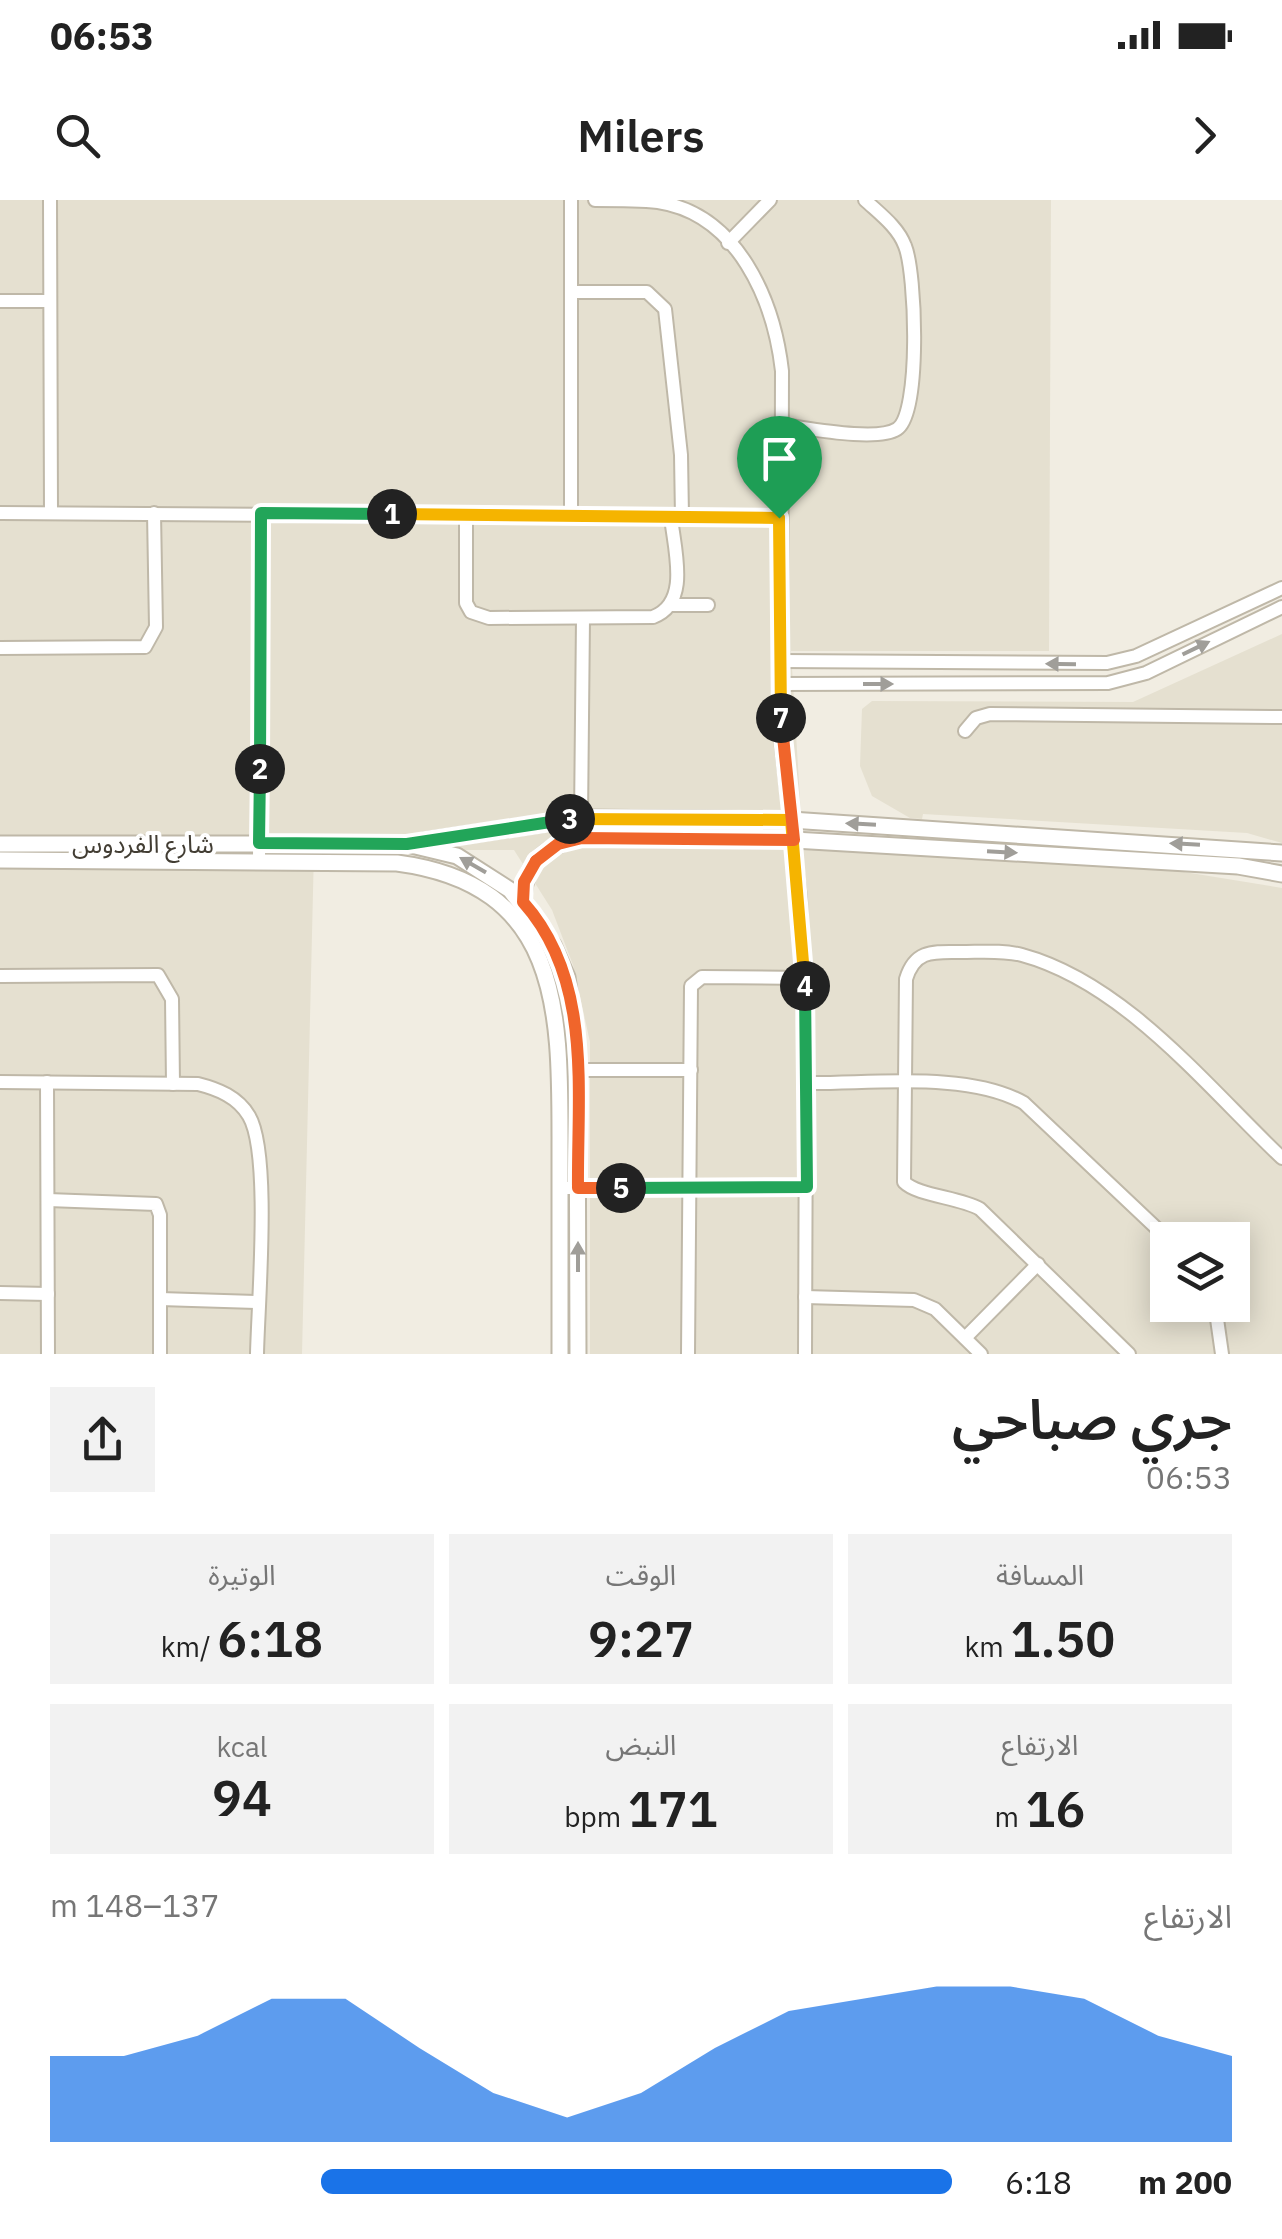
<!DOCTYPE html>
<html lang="ar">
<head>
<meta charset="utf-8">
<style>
	body { margin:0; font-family:"IBM Plex Sans","Noto Sans Arabic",sans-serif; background:#f2f2f2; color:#222; direction:rtl; height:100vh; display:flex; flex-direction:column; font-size:38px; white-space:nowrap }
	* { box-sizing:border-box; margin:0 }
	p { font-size:32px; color:#767676 }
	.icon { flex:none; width:55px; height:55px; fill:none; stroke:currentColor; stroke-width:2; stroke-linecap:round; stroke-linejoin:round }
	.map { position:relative; height:1154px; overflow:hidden; direction:ltr }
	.details { display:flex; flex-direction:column; background:#fff; flex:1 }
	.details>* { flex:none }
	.buttons { position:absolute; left:1150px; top:1022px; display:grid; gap:20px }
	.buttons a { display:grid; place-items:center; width:100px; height:100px; border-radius:0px; background:#fff; box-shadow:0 5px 25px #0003; font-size:50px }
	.pin { position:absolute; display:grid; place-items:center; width:85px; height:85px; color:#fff; margin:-102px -42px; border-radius:50% 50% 50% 0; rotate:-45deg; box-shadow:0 0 10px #0007 }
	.pin .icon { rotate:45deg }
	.km { position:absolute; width:50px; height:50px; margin:-25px; border-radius:50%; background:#222; color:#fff; font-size:28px; line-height:50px; text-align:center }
	.round { display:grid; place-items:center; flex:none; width:105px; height:105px; border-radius:0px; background:#f2f2f2 }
	.summary { display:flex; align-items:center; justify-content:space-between; height:170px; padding:0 50px }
	h1 { font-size:55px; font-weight:600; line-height:75px }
	.metrics { display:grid; grid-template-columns:repeat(3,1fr); gap:15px; height:170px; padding:10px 50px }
	.metrics div { display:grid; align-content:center; border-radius:0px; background:#f2f2f2; text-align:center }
	.metrics b { font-size:50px; font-weight:600 }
	.metrics small { font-size:28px; font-weight:400 }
	.metrics p { font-size:28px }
	.chart { height:280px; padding:20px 50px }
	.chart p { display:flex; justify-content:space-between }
	.chart svg { width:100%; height:180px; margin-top:10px; fill:#1a73e8; opacity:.7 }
	ul { padding:0 50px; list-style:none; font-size:32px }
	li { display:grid; grid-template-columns:160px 120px 1fr; align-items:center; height:75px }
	li i { height:25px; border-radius:12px; background:#1a73e8 }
	.status { display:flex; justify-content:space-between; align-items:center; height:70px; padding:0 50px; background:#fff; direction:ltr }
	.status svg { height:28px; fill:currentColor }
	header { display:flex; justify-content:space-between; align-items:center; height:130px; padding:0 50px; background:#fff; font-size:45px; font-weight:600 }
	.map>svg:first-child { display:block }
	.residential { fill:#e5e0d0; fill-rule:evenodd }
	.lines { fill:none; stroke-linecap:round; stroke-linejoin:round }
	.minor-casing { stroke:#bfb8a8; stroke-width:16 }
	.tertiary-casing { stroke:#bfb8a8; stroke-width:19 }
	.minor { stroke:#fff; stroke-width:12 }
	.tertiary { stroke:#fff; stroke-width:15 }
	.oneway { fill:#a09e99 }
	.split-1-casing { stroke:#fff; stroke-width:20 }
	.split-2-casing { stroke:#fff; stroke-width:20 }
	.split-3-casing { stroke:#fff; stroke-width:20 }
	.split-4-casing { stroke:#fff; stroke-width:20 }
	.split-5-casing { stroke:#fff; stroke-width:20 }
	.split-6-casing { stroke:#fff; stroke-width:20 }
	.split-7-casing { stroke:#fff; stroke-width:20 }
	.split-8-casing { stroke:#fff; stroke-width:20 }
	.split-1 { stroke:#f5b400; stroke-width:12 }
	.split-2 { stroke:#22a559; stroke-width:12 }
	.split-3 { stroke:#22a559; stroke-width:12 }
	.split-4 { stroke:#f5b400; stroke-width:12 }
	.split-5 { stroke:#22a559; stroke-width:12 }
	.split-6 { stroke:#f0652b; stroke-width:12 }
	.split-7 { stroke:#f0652b; stroke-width:12 }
	.split-8 { stroke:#f5b400; stroke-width:12 }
	.labels { text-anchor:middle; stroke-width:8; stroke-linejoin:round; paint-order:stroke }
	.street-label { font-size:25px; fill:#423d33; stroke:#fff }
</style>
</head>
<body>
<div class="status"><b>06:53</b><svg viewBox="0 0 49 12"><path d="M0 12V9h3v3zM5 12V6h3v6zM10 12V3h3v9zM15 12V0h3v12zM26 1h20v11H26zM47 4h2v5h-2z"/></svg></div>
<header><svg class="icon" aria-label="forward" viewBox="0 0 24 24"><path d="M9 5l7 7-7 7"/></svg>Milers<svg class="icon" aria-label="search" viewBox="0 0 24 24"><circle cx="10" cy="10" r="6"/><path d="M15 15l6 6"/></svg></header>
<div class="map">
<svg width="1282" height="1154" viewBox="0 0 1282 1154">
	<rect width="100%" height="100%" fill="#f1ede2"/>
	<g class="residential">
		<path d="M0,0H1051L1049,451H791L803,649L1049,650L1282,688V1154H590V842L573,765L552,710L514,650H314L302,1154H0ZM1168,1040H1232V1105H1168Z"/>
		<path d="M1282,434V643L1247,633L923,614L922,619L910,618L872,596L860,566L862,509L872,501L1133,502Z"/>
	</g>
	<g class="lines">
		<defs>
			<g id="minor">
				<path d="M50,0L51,313"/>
				<path d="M571,0V315"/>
				<path d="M595,0C616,0 638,0 658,2C738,14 774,101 782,171L781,539L800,698L806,883C871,884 968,871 1024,903L1169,1040"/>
				<path d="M728,43L770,0"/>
				<path d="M571,92H647L665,109L681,255L682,317"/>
				<path d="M0,101H50"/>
				<path d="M782,225C807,228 877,242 897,229C921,214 916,73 905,46C898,27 880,14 865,0"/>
				<path d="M0,313L779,318"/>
				<path d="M466,314V403L471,412L489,418L653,417C691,403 674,349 671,317"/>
				<path d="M672,405H708"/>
				<path d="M0,448L145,447L156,427L154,313"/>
				<path d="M781,461L1107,463L1136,456L1282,388"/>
				<path d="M781,484L1108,483L1146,473L1282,407"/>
				<path d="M965,531L976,518L990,514L1282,517"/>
				<path d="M581,618L583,418"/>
				<path d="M259,660L261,313"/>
				<path d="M0,776L158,775L172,799L173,884"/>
				<path d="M577,870H691"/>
				<path d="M0,882L198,884C218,889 238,897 249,916C271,953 258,1104 257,1154"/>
				<path d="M47,882L48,1154"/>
				<path d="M560,988L807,987"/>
				<path d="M48,1000L156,1004L160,1015V1154"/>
				<path d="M0,1093L48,1094"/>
				<path d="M805,1097L914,1100L935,1109L981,1154"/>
				<path d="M160,1099L257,1102"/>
				<path d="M1215,1105L1222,1154"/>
				<path d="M965,1138L1038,1064"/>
				<path d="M688,1154L691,786L702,777L805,778"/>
				<path d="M805,1154L806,883"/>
				<path d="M1129,1154L980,1009C959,997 918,996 904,982L906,779C915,749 934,752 961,752C981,752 1003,750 1022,755C1125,783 1207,887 1282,958"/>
			</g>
			<g id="tertiary">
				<path d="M424,641L581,618L791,620L1282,653"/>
				<path d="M0,644H407L457,656L510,690L553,745L567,777L577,849L578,1154"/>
				<path d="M0,660L397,663C564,685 560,815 560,948C560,1017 560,1085 560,1154"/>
				<path d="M523,702C523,664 547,644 582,638L794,640L1238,666L1282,674"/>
			</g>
		</defs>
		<use href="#minor" class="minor-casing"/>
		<use href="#tertiary" class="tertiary-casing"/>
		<use href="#minor" class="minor"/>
		<use href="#tertiary" class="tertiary"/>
	</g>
	<defs><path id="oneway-solid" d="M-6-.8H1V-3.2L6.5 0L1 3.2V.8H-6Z" transform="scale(2.5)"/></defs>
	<g class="oneway">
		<use href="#oneway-solid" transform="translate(1196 448) rotate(-26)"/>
		<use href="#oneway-solid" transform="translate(1061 464) rotate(-179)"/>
		<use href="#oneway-solid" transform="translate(878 484)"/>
		<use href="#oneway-solid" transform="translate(861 624) rotate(-177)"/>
		<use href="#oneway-solid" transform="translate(1185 644) rotate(-177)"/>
		<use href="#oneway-solid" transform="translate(1002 652) rotate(3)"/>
		<use href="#oneway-solid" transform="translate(473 665) rotate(-150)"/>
		<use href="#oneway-solid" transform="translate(578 1057) rotate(-90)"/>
	</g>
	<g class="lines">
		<defs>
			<path id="split-1" d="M392,314L779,318"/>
			<path id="split-2" d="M260,569L261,313L392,314"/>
			<path id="split-3" d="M260,569L259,643L407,644L570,619"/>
			<path id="split-4" d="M570,619L791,620L805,786"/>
			<path id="split-5" d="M621,988L807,987L805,786"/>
			<path id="split-6" d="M536,661L524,682L523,702C593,780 577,891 578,988H621"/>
			<path id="split-7" d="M536,661L558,644L582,638L794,640L781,518"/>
			<path id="split-8" d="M779,318L781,518"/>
		</defs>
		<use href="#split-1" class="split-1-casing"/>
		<use href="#split-2" class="split-2-casing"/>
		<use href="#split-3" class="split-3-casing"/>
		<use href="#split-4" class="split-4-casing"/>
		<use href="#split-5" class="split-5-casing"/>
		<use href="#split-6" class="split-6-casing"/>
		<use href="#split-7" class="split-7-casing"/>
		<use href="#split-8" class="split-8-casing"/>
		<use href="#split-1" class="split-1"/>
		<use href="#split-2" class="split-2"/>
		<use href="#split-3" class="split-3"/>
		<use href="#split-4" class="split-4"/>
		<use href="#split-5" class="split-5"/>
		<use href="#split-6" class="split-6"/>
		<use href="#split-7" class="split-7"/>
		<use href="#split-8" class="split-8"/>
	</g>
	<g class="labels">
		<g class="street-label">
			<text x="143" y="653">شارع الفردوس</text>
		</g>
	</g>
</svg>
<div class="buttons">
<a><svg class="icon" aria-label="layers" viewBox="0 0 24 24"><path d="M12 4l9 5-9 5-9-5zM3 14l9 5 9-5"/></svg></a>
</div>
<div class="pin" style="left:779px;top:318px;background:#1e9e55"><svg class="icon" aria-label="arrive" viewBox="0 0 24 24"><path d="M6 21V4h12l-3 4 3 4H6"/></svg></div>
<b class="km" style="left:392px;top:314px">1</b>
<b class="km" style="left:260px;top:569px">2</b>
<b class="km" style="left:570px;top:619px">3</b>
<b class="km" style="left:805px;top:786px">4</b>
<b class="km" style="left:621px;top:988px">5</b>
<b class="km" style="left:781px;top:518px">7</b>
</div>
<section class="details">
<div class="summary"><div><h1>جري صباحي</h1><p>06:53</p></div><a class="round"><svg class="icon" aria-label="share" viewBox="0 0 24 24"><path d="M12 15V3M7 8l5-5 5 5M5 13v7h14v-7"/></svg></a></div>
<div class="metrics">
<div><p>المسافة</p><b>1.50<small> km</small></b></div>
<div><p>الوقت</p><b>9:27</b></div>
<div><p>الوتيرة</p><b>6:18<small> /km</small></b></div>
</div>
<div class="metrics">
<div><p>الارتفاع</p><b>16<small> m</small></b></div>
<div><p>النبض</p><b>171<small> bpm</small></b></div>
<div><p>kcal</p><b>94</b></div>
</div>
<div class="chart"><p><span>الارتفاع</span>137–148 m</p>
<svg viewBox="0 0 160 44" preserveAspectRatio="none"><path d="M0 44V23L10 23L20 18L30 9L40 9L50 21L60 32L70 38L80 32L90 21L100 12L110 9L120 6L130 6L140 9L150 18L160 23V44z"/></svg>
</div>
<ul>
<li><b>200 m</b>6:18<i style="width:70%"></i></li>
</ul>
</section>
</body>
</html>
